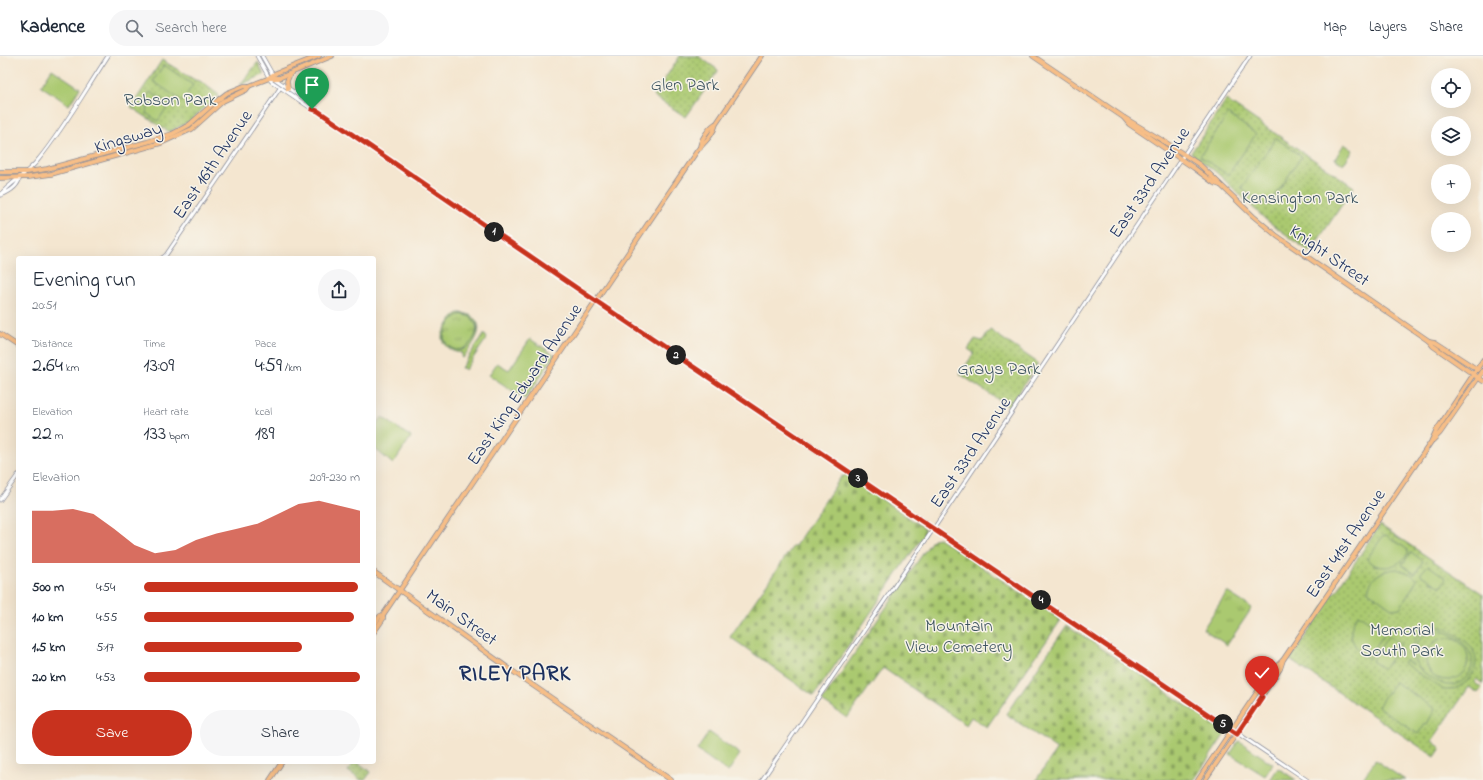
<!DOCTYPE html>
<html lang="en">
<head>
<meta charset="utf-8">
<style>
	body { margin:0; font-family:"Indie Flower",sans-serif; background:#f6f6f7; color:#1f2937; height:100vh; display:flex; flex-direction:column; font-size:15px; white-space:nowrap }
	* { box-sizing:border-box; margin:0 }
	p { font-size:13px; color:#747a83 }
	.icon { flex:none; width:22px; height:22px; fill:none; stroke:currentColor; stroke-width:2; stroke-linecap:round; stroke-linejoin:round }
	.map { position:relative; flex:1; overflow:hidden }
	.panel { position:absolute; left:16px; top:200px; width:360px; height:508px; display:flex; flex-direction:column; background:#fff; border-radius:4px; box-shadow:0 4px 16px #0002 }
	.panel>* { flex:none }
	.fabs { position:absolute; left:1431px; top:12px; display:grid; gap:8px }
	.fabs a { display:grid; place-items:center; width:40px; height:40px; border-radius:50%; background:#fff; box-shadow:0 4px 16px #0002; font-size:20px }
	.pin { position:absolute; display:grid; place-items:center; width:34px; height:34px; color:#fff; margin:-41px -17px; border-radius:50% 50% 50% 0; rotate:-45deg; box-shadow:0 0 4px #0007 }
	.pin .icon { rotate:45deg }
	.km { position:absolute; width:20px; height:20px; margin:-10px; border-radius:50%; background:#222; color:#fff; font-size:11px; line-height:20px; text-align:center }
	.round { display:grid; place-items:center; flex:none; width:42px; height:42px; border-radius:21px; background:#f6f6f7 }
	.summary { display:flex; align-items:center; justify-content:space-between; height:68px; padding:0 16px }
	h1 { font-size:22px; font-weight:600; line-height:30px }
	.figures { display:grid; grid-template-columns:repeat(3,1fr); gap:6px; height:68px; padding:4px 16px }
	.figures div { display:grid; align-content:center }
	.figures b { font-size:20px; font-weight:600 }
	.figures small { font-size:11px; font-weight:400 }
	.figures p { font-size:11px }
	.chart { height:112px; padding:8px 16px }
	.chart p { display:flex; justify-content:space-between }
	.chart svg { width:100%; height:72px; margin-top:4px; fill:#c8321e; opacity:.7 }
	.cta { display:flex; gap:8px; margin-top:auto; padding:8px 16px }
	.cta a { flex:1; height:46px; border-radius:24px; background:#c8321e; color:#fff; font-size:16px; font-weight:600; line-height:46px; text-align:center }
	.cta a+a { background:#f6f6f7; color:#1f2937 }
	ul { padding:0 16px; list-style:none; font-size:13px }
	li { display:grid; grid-template-columns:64px 48px 1fr; align-items:center; height:30px }
	li i { height:10px; border-radius:5px; background:#c8321e }
	header { display:flex; align-items:center; gap:24px; box-sizing:border-box; height:56px; padding:0 20px; background:#fff; border-bottom:1px solid #e0e1e3 }
	header strong { font-size:19px }
	nav { display:flex; gap:22px; margin-inline-start:auto; font-size:14px }
	.search { width:280px; height:36px; background:#f6f6f7; display:flex; align-items:center; gap:10px; box-sizing:border-box; padding:0 14px; border-radius:22px; color:#747a83; font-size:15px }
	.map>svg:first-child { display:block }
	.grass { fill:url(#grass-tufts); stroke:#627c67 }
	.cemetery { fill:url(#cemetery-stones); stroke:#627c67 }
	.park { fill:url(#park-dots); stroke:#627c67 }
	.pitch { fill:#aac970; stroke:#627c67; fill-rule:evenodd }
	.lines { fill:none; stroke-linecap:round; stroke-linejoin:round }
	.minor-casing { stroke:#888a97; stroke-width:4.5 }
	.major-casing { stroke:#888a97; stroke-width:5.5 }
	.minor { stroke:#fff; stroke-width:3 }
	.major { stroke:#f7be87; stroke-width:4 }
	.route-casing { stroke:#fff; stroke-width:8 }
	.route { stroke:#c8321e; stroke-width:5 }
	.labels { text-anchor:middle; stroke-width:3; stroke-linejoin:round; paint-order:stroke }
	.park-label { font-size:18px; fill:#3f5662; stroke:#f7f3e8 }
	.street-label { font-size:18px; fill:#1b2f5e; stroke:#f7f3e8 }
	.district-label { font-size:22px; font-weight:bold; letter-spacing:1px; fill:#1b2f5e; stroke:#f7f3e8 }
</style>
</head>
<body>
<header>
<strong>Kadence</strong>
<div class="search"><svg class="icon" aria-label="search" viewBox="0 0 24 24"><circle cx="10" cy="10" r="6"/><path d="M15 15l6 6"/></svg>Search here</div>
<nav><a>Map</a><a>Layers</a><a>Share</a></nav>
</header>
<div class="map">
<svg width="1483" height="724" viewBox="0 0 1483 724">
	<defs>
		<pattern id="grass-tufts" width="24" height="20" patternUnits="userSpaceOnUse"><rect width="24" height="20" fill="#aac970"/><path d="M3 7l-1-3M5 7V3M7 7l1-3M15 17l-1-3M17 17v-4M19 17l1-3" fill="none" stroke="#8aa45f"/></pattern>
		<pattern id="cemetery-stones" width="16" height="16" patternUnits="userSpaceOnUse"><rect width="16" height="16" fill="#aac970"/><path d="M2 7V4a2 2 0 0 1 4 0v3zM10 15v-3a2 2 0 0 1 4 0v3z" fill="#8aa45f"/></pattern>
		<pattern id="park-dots" width="8" height="8" patternUnits="userSpaceOnUse"><rect width="8" height="8" fill="#aac970"/><path d="M2 2h.1M6 6h.1" fill="none" stroke="#8aa45f" stroke-width="1.8" stroke-linecap="round"/></pattern>
	</defs>
	<rect width="100%" height="100%" fill="#f7f3e8"/>
	<filter id="ink" filterUnits="userSpaceOnUse"><feTurbulence type="fractalNoise" baseFrequency=".025" numOctaves="2"/><feDisplacementMap in="SourceGraphic" scale="8" xChannelSelector="R" yChannelSelector="G"/><feConvolveMatrix kernelMatrix="1 2 1 2 8 2 1 2 1" color-interpolation-filters="sRGB"/></filter>
	<filter id="wash" filterUnits="userSpaceOnUse"><feTurbulence type="fractalNoise" baseFrequency=".012" numOctaves="4" result="noise"/><feDisplacementMap in="SourceGraphic" scale="16" xChannelSelector="R" yChannelSelector="G"/><feGaussianBlur stdDeviation="0.9" result="paint"/><feColorMatrix in="noise" values="0 0 0 0 0 0 0 0 0 0 0 0 0 0 0 0 0 1.4 0 .05"/><feComposite in="paint" operator="in"/></filter>
	<g filter="url(#wash)">
		<rect width="100%" height="100%" fill="#f4e6d0"/>
		<g class="grass">
			<path d="M459,259C463,258 466,259 470,261C487,273 467,299 453,293C448,290 445,287 444,281C445,273 451,263 459,259Z"/>
			<path d="M1227,536L1252,552L1227,589L1203,573Z"/>
		</g>
		<g class="cemetery">
			<path d="M846,419L924,472L925,477L814,640L730,581L793,490H795L841,421Z"/>
			<path d="M939,482L1061,564L987,671L971,661L966,669L883,612L847,662L822,645L933,483Z"/>
			<path d="M1067,569L1224,675L1225,678L1194,724H1036L1057,693L1006,658Z"/>
		</g>
		<g class="park">
			<path d="M680,0H698L717,13L718,15L686,61L653,40Z"/>
			<path d="M162,4L195,24L200,25L219,39L190,65L169,76L131,51Z"/>
			<path d="M258,6L263,17V19L240,29Z"/>
			<path d="M1226,44L1354,131L1310,196L1265,163L1216,116L1191,97Z"/>
			<path d="M990,274L1038,307L1009,351L960,318L974,297L968,293L975,283L982,285Z"/>
			<path d="M483,279H485L487,282L465,314L463,312H461Z"/>
			<path d="M1380,469L1483,538V628L1476,623L1474,626L1482,632L1478,637L1469,631L1432,685L1441,692L1435,701L1290,604L1333,537C1338,535 1340,532 1341,527Z"/>
			<path d="M354,706H357L371,716L365,724H361L348,715Z"/>
		</g>
		<g class="pitch">
			<path d="M164,9L193,29L182,45L153,25Z"/>
			<path d="M52,13L80,32L69,49L41,30Z"/>
			<path d="M150,36L169,48L158,65L146,57L148,52L142,48Z"/>
			<path d="M1228,58L1256,78L1228,119L1200,100Z"/>
			<path d="M1276,82L1301,100V101L1269,149H1266L1242,133V131Z"/>
			<path d="M1344,88L1353,94L1345,106H1344L1343,108L1335,103Z"/>
			<path d="M459,257C465,257 470,258 474,262C487,274 470,291 463,302L461,301L462,297C453,297 441,290 442,280C443,275 446,272 448,268C451,263 454,259 459,257ZM462,258C470,259 476,264 478,272C477,277 475,280 473,284C470,287 468,291 464,293C457,297 445,291 444,283C443,278 446,275 448,271C451,265 455,260 462,258Z"/>
			<path d="M530,283L555,299L525,343L489,319L497,307L509,314Z"/>
			<path d="M382,361L411,381L393,408L374,392V373Z"/>
			<path d="M1386,479L1408,494V497C1401,509 1387,514 1375,509C1371,507 1369,506 1367,503L1383,480Z"/>
			<path d="M1411,496L1423,505L1415,518L1402,509Z"/>
			<path d="M1428,509L1446,522L1441,531L1421,519V517Z"/>
			<path d="M1397,513L1411,518L1417,524L1400,552L1393,553L1368,535C1371,520 1382,514 1397,513Z"/>
			<path d="M1358,558L1384,576V578L1368,603C1351,589 1345,577 1358,558Z"/>
			<path d="M1435,571C1444,571 1450,575 1458,580C1464,584 1470,588 1473,594C1483,614 1464,635 1444,634L1403,607L1405,604L1413,609C1408,591 1416,575 1435,571ZM1438,575C1456,576 1480,596 1470,616C1467,622 1462,626 1457,628C1448,631 1441,628 1434,623C1428,619 1421,616 1417,609C1408,593 1421,576 1438,575Z"/>
			<path d="M1388,580L1401,588L1384,613L1372,605Z"/>
			<circle cx="1447" cy="603" r="21"/>
			<path d="M1395,626L1435,653L1427,668L1425,667L1418,678L1378,651L1387,636L1388,637Z"/>
			<path d="M709,676L740,698L728,716L697,694Z"/>
			<path d="M1239,685L1273,708L1265,720L1230,698Z"/>
			<path d="M1375,704L1405,724H1362Z"/>
			<path d="M1278,712L1296,724H1270Z"/>
		</g>
	</g>
	<g filter="url(#ink)">
		<g class="lines">
			<defs>
				<g id="minor">
					<path d="M257,0L271,25L312,53L316,54"/>
					<path d="M262,0L275,23L314,50L321,57L578,233L1307,724"/>
					<path d="M0,139C11,126 27,118 38,104C64,72 85,35 108,0"/>
					<path d="M1,139C9,136 18,131 20,121"/>
					<path d="M162,202L166,199L280,32"/>
					<path d="M0,444L18,419"/>
					<path d="M762,724L945,456L1250,0"/>
				</g>
				<g id="major">
					<path d="M1033,0L1123,61L1165,86L1200,109L1253,160L1277,180L1429,285L1433,290L1483,325"/>
					<path d="M269,22H279L332,0"/>
					<path d="M288,33L287,25L290,18"/>
					<path d="M1124,62L1129,68L1194,112L1214,127L1220,129"/>
					<path d="M700,92C700,84 709,72 715,68"/>
					<path d="M0,116H27L47,113L147,86L172,78L189,69L214,47L227,37L244,30H249L267,23L276,17L319,0"/>
					<path d="M0,122L29,121L51,118L161,87L192,73L223,45L246,34L249,30"/>
					<path d="M0,278L18,290"/>
					<path d="M1429,285L1435,286L1478,314"/>
					<path d="M1433,384L1440,377L1483,315"/>
					<path d="M374,516L525,624L671,724"/>
					<path d="M374,569L380,560L383,559"/>
					<path d="M374,576L383,563V559L697,95C704,86 713,80 716,68L762,0"/>
					<path d="M270,724L282,706"/>
					<path d="M1198,724L1266,623L1276,611L1282,605"/>
					<path d="M1205,724L1266,634L1280,613L1283,604L1431,386L1436,375L1483,304"/>
				</g>
			</defs>
			<use href="#minor" class="minor-casing"/>
			<use href="#major" class="major-casing"/>
			<use href="#minor" class="minor"/>
			<use href="#major" class="major"/>
		</g>
	</g>
	<g class="lines" filter="url(#ink)">
		<defs>
			<path id="route" d="M312,53L318,55L578,233L1237,678L1262,641"/>
		</defs>
		<use href="#route" class="route-casing"/>
		<use href="#route" class="route"/>
	</g>
	<g class="labels">
		<g class="park-label">
			<text x="685" y="34">Glen Park</text>
			<text x="170" y="49">Robson Park</text>
			<text x="1300" y="147">Kensington Park</text>
			<text x="999" y="318">Grays Park</text>
			<text x="959" y="575">Mountain<tspan x="959" dy="21">View Cemetery</tspan></text>
			<text x="1402" y="579">Memorial<tspan x="1402" dy="21">South Park</tspan></text>
		</g>
		<g class="street-label">
			<text transform="translate(128 81) rotate(-17)" y="6">Kingsway</text>
			<text transform="translate(212 108) rotate(-56)" y="6">East 16th Avenue</text>
			<text transform="translate(1149 126) rotate(-56)" y="6">East 33rd Avenue</text>
			<text transform="translate(1330 199) rotate(35)" y="6">Knight Street</text>
			<text transform="translate(524 328) rotate(-56)" y="6">East King Edward Avenue</text>
			<text transform="translate(970 396) rotate(-56)" y="6">East 33rd Avenue</text>
			<text transform="translate(1345 487) rotate(-56)" y="6">East 41st Avenue</text>
			<text transform="translate(462 561) rotate(36)" y="6">Main Street</text>
		</g>
		<g class="district-label">
			<text x="515" y="624">RILEY PARK</text>
		</g>
	</g>
</svg>
<div class="fabs">
<a><svg class="icon" aria-label="locate" viewBox="0 0 24 24"><circle cx="12" cy="12" r="6"/><path d="M12 2v4M12 18v4M2 12h4M18 12h4"/></svg></a>
<a><svg class="icon" aria-label="layers" viewBox="0 0 24 24"><path d="M12 4l9 5-9 5-9-5zM3 14l9 5 9-5"/></svg></a>
<a>+</a>
<a>−</a>
</div>
<div class="pin" style="left:312px;top:53px;background:#1e9e55"><svg class="icon" aria-label="arrive" viewBox="0 0 24 24"><path d="M6 21V4h12l-3 4 3 4H6"/></svg></div>
<div class="pin" style="left:1262px;top:641px;background:#d93025"><svg class="icon" aria-label="check" viewBox="0 0 24 24"><path d="M5 12l5 5 9-10"/></svg></div>
<b class="km" style="left:494px;top:176px">1</b>
<b class="km" style="left:676px;top:299px">2</b>
<b class="km" style="left:858px;top:422px">3</b>
<b class="km" style="left:1041px;top:544px">4</b>
<b class="km" style="left:1223px;top:668px">5</b>
<section class="panel">
<div class="summary"><div><h1>Evening run</h1><p>20:51</p></div><a class="round"><svg class="icon" aria-label="share" viewBox="0 0 24 24"><path d="M12 15V3M7 8l5-5 5 5M5 13v7h14v-7"/></svg></a></div>
<div class="figures">
<div><p>Distance</p><b>2.64<small> km</small></b></div>
<div><p>Time</p><b>13:09</b></div>
<div><p>Pace</p><b>4:59<small> /km</small></b></div>
</div>
<div class="figures">
<div><p>Elevation</p><b>22<small> m</small></b></div>
<div><p>Heart rate</p><b>133<small> bpm</small></b></div>
<div><p>kcal</p><b>189</b></div>
</div>
<div class="chart"><p><span>Elevation</span>209–230 m</p>
<svg viewBox="0 0 160 44" preserveAspectRatio="none"><path d="M0 44V12L10 12L20 11L30 14L40 23L50 33L60 38L70 36L80 30L90 26L100 23L110 20L120 14L130 8L140 6L150 9L160 12V44z"/></svg>
</div>
<ul>
<li><b>500 m</b>4:54<i style="width:99%"></i></li>
<li><b>1.0 km</b>4:55<i style="width:97%"></i></li>
<li><b>1.5 km</b>5:17<i style="width:73%"></i></li>
<li><b>2.0 km</b>4:53<i style="width:100%"></i></li>
</ul>
<div class="cta"><a>Save</a><a>Share</a></div>
</section>
</div>
</body>
</html>
